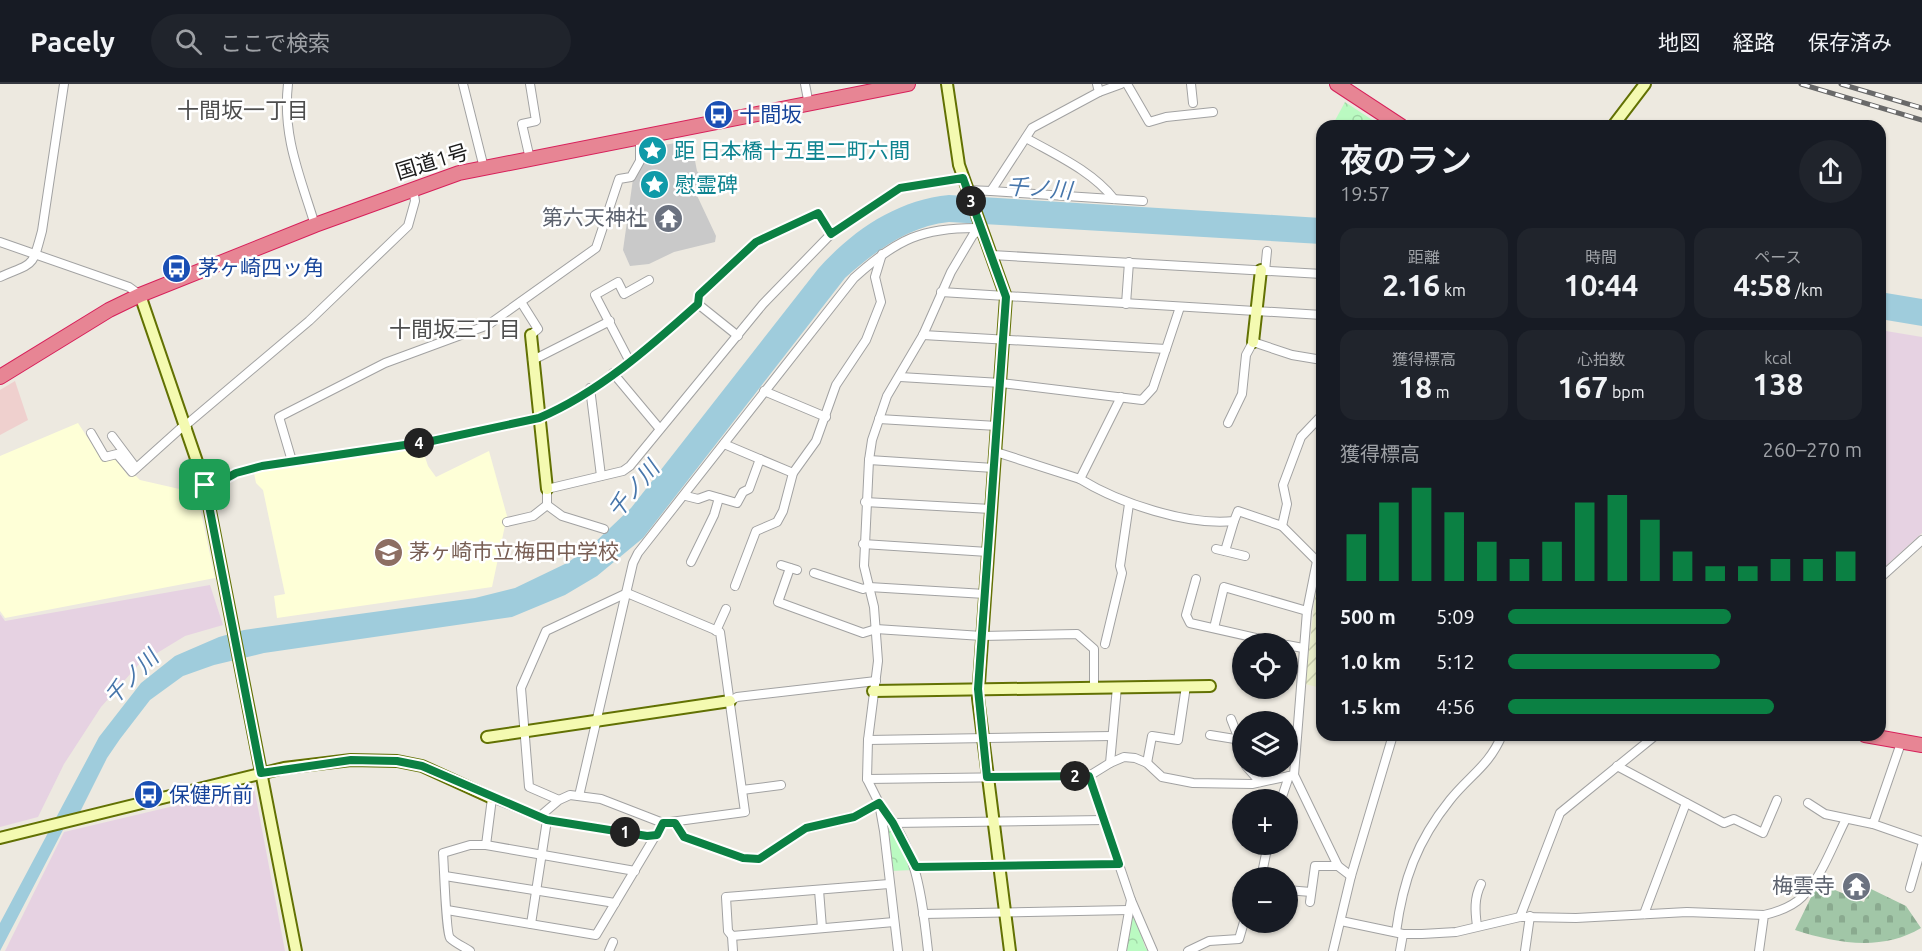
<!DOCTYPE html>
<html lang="ja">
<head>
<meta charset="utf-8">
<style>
	body { margin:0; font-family:Ubuntu,"Noto Sans JP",sans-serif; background:#20242c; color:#f1f3f6; height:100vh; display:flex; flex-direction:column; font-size:22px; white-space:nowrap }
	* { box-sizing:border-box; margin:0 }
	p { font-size:20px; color:#9ea1a6 }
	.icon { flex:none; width:33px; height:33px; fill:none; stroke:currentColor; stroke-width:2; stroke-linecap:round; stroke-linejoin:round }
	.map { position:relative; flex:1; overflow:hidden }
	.panel { position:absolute; left:1316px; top:36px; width:570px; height:621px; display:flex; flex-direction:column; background:#171b24; border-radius:18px; box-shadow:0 2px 4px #0004 }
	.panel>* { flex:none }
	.controls { position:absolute; left:1232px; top:549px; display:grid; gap:12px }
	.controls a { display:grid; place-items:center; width:66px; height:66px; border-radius:50%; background:#171b24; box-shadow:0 2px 4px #0004; font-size:30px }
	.pin { position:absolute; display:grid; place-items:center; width:51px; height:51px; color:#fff; margin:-26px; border-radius:12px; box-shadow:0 3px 9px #0006 }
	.km { position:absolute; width:30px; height:30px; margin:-15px; border-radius:50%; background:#222; color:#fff; font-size:16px; line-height:30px; text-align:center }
	.round { display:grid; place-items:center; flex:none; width:63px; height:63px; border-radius:32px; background:#20242c }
	.headline { display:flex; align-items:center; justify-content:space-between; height:102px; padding:0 24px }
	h1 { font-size:33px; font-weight:600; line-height:45px }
	.metrics { display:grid; grid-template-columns:repeat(3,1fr); gap:9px; height:102px; padding:6px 24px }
	.metrics div { display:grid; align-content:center; border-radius:15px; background:#20242c; text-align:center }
	.metrics b { font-size:30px; font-weight:600 }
	.metrics small { font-size:16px; font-weight:400 }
	.metrics p { font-size:16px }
	.chart { height:168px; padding:12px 24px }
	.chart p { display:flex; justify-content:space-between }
	.chart svg { width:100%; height:108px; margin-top:6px; stroke:#0b8043; stroke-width:6 }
	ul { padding:0 24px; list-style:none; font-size:20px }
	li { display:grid; grid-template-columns:96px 72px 1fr; align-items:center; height:45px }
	li i { height:15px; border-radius:8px; background:#0b8043 }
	header { display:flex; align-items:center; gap:36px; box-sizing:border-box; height:84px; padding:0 30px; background:#171b24; border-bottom:2px solid #363941 }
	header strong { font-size:28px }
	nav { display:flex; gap:33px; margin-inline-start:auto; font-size:21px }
	.search { width:420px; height:54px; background:#20242c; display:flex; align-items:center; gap:15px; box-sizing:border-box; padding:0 21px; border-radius:33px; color:#9ea1a6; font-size:22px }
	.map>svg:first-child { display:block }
	.commercial { fill:#efd0ce }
	.industrial { fill:#e6d2e2 }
	.education { fill:#feffd7 }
	.religious { fill:#c9c9c9 }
	.farmland { fill:url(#farmland-furrows) }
	.cemetery { fill:url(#cemetery-stones) }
	.park { fill:url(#park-crowns) }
	.water { fill:#9fccdc }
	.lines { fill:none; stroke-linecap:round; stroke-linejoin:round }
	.street-casing { stroke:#a2a2a2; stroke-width:10 }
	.secondary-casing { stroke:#627103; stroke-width:14 }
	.highway-casing { stroke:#d7205a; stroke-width:16 }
	.street { stroke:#fff; stroke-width:8 }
	.secondary { stroke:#f4fab1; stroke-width:10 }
	.highway { stroke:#e78594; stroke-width:14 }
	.rail-casing { stroke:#696969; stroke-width:5 }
	.rail { stroke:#fff; stroke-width:3; stroke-dasharray:9; stroke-linecap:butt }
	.route-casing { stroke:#fff; stroke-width:12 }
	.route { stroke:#0b8043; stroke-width:8 }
	.labels { text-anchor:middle; stroke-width:5; stroke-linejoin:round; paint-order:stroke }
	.transit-label { font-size:21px; fill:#164399; stroke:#fff; text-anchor:start }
	.culture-label { font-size:21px; fill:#0d838f; stroke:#fff; text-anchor:start }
	.street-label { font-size:21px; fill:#1b1b1b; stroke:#fff }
	.worship-label { font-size:21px; fill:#5b616d; stroke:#fff; text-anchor:end }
	.education-label { font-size:21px; fill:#785e54; stroke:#fff; text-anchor:start }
	.neighbourhood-label { font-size:22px; fill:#4e4e4e; stroke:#fff }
	.water-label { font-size:22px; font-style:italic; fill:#4776ab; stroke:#fff }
</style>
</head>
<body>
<header>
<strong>Pacely</strong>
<div class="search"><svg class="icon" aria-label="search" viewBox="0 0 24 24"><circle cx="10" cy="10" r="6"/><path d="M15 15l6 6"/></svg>ここで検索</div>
<nav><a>地図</a><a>経路</a><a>保存済み</a></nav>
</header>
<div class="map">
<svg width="1922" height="867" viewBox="0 0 1922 867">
	<defs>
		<pattern id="farmland-furrows" width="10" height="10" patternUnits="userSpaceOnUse" patternTransform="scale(1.5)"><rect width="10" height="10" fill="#e9edca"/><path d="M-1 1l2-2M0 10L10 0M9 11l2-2" fill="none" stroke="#c7cbad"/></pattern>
		<pattern id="cemetery-stones" width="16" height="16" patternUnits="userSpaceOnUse" patternTransform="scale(1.5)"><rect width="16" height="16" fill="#a1c6a7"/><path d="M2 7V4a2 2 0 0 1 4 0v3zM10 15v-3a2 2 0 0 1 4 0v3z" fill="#8aaa8f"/></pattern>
		<pattern id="park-crowns" width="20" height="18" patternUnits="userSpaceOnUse" patternTransform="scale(1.5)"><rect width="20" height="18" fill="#bafac1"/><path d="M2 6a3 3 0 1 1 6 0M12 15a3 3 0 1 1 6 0" fill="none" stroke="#9fd6a5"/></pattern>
	</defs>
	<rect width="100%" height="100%" fill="#ede9e0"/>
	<path class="commercial" d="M15,297L28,336L0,351V306Z"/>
	<g class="industrial">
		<path d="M1880,246L1922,253V449L1880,487Z"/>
		<path d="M210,501L223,541L185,552L139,580L101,623L64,680L38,733L0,743V530L5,537Z"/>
		<path d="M254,703L285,867H5L64,748Z"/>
	</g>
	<g class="education">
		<path d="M78,339L103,377L116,375L129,393L133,389L140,396L197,409L215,494L5,534L0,527V372Z"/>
		<path d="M410,364L423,367L428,382L436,393L489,367L507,432L492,503L277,534L274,512L285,510L263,406L256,399L254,389Z"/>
	</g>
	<path class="religious" d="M691,56L697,87L704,96L693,103L716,152L715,158L674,168L649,180L630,182L623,166L633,95L643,65Z"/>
	<path class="farmland" d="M1317,497L1322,498L1321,604L1305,600Z"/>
	<path class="cemetery" d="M1818,799L1864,818L1869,804L1906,822L1921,844C1883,867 1838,860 1795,846Z"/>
	<g class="park">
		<path d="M1345,18L1377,39L1376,42H1332Z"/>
		<path d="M885,734L912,786L892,787Z"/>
		<path d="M1133,825L1145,863L1148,867H1125Z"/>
	</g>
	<g class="water">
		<path d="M949,111L1321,134V160L949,138C909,142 875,167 845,194L643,454L597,492L565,511L512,533L264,569L214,581L183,592L150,616L120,655L107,674L74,740L64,744L0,867V839L99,653L141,599L175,572L219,553L244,546L475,514L515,504L567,479L590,463L631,424L818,185C853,146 897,116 949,111Z"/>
		<path d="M1880,208L1922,215V242L1880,235Z"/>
	</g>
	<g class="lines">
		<defs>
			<g id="street">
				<path d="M288,0C282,52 300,92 315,141"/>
				<path d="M463,0L484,84"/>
				<path d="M530,0L536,37L522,40L530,75"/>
				<path d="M805,0L809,21"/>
				<path d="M1127,0L1149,38L1166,33L1213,28"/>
				<path d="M1191,0L1193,19"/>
				<path d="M1099,8L1121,0"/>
				<path d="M1026,54C1056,71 1092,87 1114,115"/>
				<path d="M967,106L991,107L1032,44L1099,8L1097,0"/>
				<path d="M991,107L1143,117"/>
				<path d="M0,158L129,203L140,211"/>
				<path d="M992,171L1322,190"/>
				<path d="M1265,187L1267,167"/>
				<path d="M0,193C34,178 32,185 42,147L64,0"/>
				<path d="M941,208L1322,231"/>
				<path d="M521,218L538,245L531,251"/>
				<path d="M698,220L738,252"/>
				<path d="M1126,220L1129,178"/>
				<path d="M923,251L1166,265"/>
				<path d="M533,276L610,237"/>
				<path d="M630,278L595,211L618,198L624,210L649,196"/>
				<path d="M613,289L659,344"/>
				<path d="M900,293L1001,299L1142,316L1153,304L1180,223"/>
				<path d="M590,304L601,392"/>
				<path d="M764,307L826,333"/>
				<path d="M879,335L997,342"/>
				<path d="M1228,339L1242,310L1246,271L1253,258L1292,271L1322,276"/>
				<path d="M186,341L309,237L408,142L415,117L413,104"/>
				<path d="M91,349L105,373L117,370L132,388L181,344L187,345"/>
				<path d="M112,352L136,384"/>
				<path d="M724,360L793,389"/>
				<path d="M996,368L1080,395L1121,313"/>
				<path d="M869,376L994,384"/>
				<path d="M292,377L279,333L385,279L488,241L596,164L619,95L631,93L640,77V54"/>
				<path d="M1080,395C1119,419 1188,442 1234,437L1238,427L1282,442L1317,477"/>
				<path d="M205,401L215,400L236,389L262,382L432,357L539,334C598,308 650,263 698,220L699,211L756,158L818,129L831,150"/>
				<path d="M686,412L698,415L709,411L737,419L743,408L749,405L760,375"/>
				<path d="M865,418L991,425"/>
				<path d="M507,438L533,432L547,421"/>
				<path d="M1282,442L1287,420L1283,401L1301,353L1322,331"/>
				<path d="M604,445L562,432L547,421V405L623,387L630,382L763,220L831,150L900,104L963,94"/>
				<path d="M863,460L988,468"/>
				<path d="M1216,465L1245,472"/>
				<path d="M1225,467L1234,437"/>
				<path d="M1322,473L1317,477L1307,527L1294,691L1338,782L1351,792"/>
				<path d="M691,478L714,431L719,414"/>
				<path d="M781,481L797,486"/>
				<path d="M790,484L778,518L863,549L876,545L982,552L1077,550L1094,565V603"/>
				<path d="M814,489L863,505L869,503L985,510"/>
				<path d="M1880,494L1922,456"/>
				<path d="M1196,495L1186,531L1190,539L1283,560"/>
				<path d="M735,502L756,447L777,438L783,427L793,389L816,357L836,301L866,256L881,218L875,193L882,170"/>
				<path d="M1214,544L1224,503L1307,527"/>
				<path d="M716,547L726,525"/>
				<path d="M1105,560L1122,489L1120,482L1129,420"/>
				<path d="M1287,561L1303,564"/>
				<path d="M1117,603L1110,679L1089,692L1131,816L1122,867"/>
				<path d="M730,617L737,613L876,597"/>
				<path d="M1231,635L1242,663"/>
				<path d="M1210,651L1241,656"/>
				<path d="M868,656L1112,652"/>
				<path d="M1110,679L1124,673L1135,674L1147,679L1162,693L1193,699L1252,700L1294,691"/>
				<path d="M1147,679L1152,652L1178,656L1186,602"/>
				<path d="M1246,682L1260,698"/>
				<path d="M1617,682L1724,739L1734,735L1763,749L1777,716"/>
				<path d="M867,695L1089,692"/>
				<path d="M742,706L781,701"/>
				<path d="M579,712L633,479L638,469L854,194C897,155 922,143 981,144"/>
				<path d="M1281,716L1289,692"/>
				<path d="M1808,719L1825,730L1873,740L1901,659"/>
				<path d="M539,733L559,716L570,711L601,715L663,739L745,728L720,548L627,509L546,547L521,604L529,703L559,716"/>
				<path d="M675,739L684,753L743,774L759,775L806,744L854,733L879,719C917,762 922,813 928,867"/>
				<path d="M893,739L1105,736"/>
				<path d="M1873,740L1922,757"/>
				<path d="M486,761L635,787"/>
				<path d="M916,783L1119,780"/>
				<path d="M445,792L615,819"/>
				<path d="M1261,794L1268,760"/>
				<path d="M889,800L726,813L728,847L732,852L894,838"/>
				<path d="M1910,804L1922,762"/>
				<path d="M819,806L822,844"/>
				<path d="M1287,806L1311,808"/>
				<path d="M1131,816L1153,867"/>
				<path d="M1310,818L1315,782H1338"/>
				<path d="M447,826L596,851L663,739"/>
				<path d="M923,830L1129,826"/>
				<path d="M1644,830L1686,719"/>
				<path d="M1520,833L1560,729L1656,651"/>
				<path d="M1341,837L1403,850H1422L1456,848L1520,833L1576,834L1687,828L1764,831"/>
				<path d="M531,840L547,736"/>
				<path d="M1477,842C1475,827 1474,814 1481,800"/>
				<path d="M1396,848C1403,796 1417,757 1450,716C1470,691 1489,682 1502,651"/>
				<path d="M732,852L733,867"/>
				<path d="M470,867C464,863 455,859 450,854C446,849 444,782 443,769L470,761H486L492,714L547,736L647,752L657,751"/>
				<path d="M609,867L613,858"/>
				<path d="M898,867L884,747L879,719L867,695L868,656L878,577L874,523L864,482L869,376L872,356L887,312L923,251L951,188L973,151L982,144"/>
				<path d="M1188,867L1209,857L1239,855L1244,838"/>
				<path d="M1333,867L1351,792L1393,651"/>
				<path d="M1400,867L1403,850"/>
				<path d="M1525,867L1530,832"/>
				<path d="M1759,867L1764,831C1777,828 1792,823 1802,813C1822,793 1833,760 1846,735"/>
			</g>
			<g id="secondary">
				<path d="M947,0L959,81L1006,213L978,614L1010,867"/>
				<path d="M1613,42L1645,0"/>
				<path d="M140,211L205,401L296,867"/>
				<path d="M531,251L547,405"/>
				<path d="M1253,258L1261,186"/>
				<path d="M873,607L1210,602"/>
				<path d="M487,653L730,617"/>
				<path d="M0,754L284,684L351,676L397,677L422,682L492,714"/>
			</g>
			<g id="highway">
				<path d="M1337,0L1401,42"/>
				<path d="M0,293L109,226L140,211L315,141L459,89L908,0"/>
				<path d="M1865,651L1922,661"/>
			</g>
		</defs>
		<use href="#street" class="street-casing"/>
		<use href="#secondary" class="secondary-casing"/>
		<use href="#highway" class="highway-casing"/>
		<use href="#street" class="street"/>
		<use href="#secondary" class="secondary"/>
		<use href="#highway" class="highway"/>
		<defs>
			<g id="rail">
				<path d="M1801,0L1922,36"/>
				<path d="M1841,0L1922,24"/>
			</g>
		</defs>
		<use href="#rail" class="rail-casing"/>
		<use href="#rail" class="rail"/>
	</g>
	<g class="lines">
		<defs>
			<path id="route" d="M963,94L1006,213L978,605L987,693L1089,692L1119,780L916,783L893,739L879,719L854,733L806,744L759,775L743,774L684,753L675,739H663L657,751L647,752L547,736L422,682L397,677L351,676L261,689L205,401L216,400L236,389L262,382L432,357L539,334C598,309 650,263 698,220L699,211L756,158L818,129L831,150L900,104Z"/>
		</defs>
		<use href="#route" class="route-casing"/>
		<use href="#route" class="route"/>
	</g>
	<defs>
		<symbol id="bus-disc" viewBox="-11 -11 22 22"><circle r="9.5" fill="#1a4fb4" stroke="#fff"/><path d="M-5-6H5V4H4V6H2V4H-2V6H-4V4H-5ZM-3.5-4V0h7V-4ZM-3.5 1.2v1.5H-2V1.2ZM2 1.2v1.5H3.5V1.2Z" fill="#fff"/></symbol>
		<symbol id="sight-disc" viewBox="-11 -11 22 22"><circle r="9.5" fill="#0f9aa8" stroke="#fff"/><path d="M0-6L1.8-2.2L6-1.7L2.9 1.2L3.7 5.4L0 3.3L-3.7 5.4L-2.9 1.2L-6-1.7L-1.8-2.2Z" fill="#fff"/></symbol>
		<symbol id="temple-disc" viewBox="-11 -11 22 22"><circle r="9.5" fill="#6b7280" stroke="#fff"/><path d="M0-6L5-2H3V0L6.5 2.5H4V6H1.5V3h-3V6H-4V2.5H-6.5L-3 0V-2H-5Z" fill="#fff"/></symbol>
		<symbol id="school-disc" viewBox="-11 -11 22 22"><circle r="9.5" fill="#8d6e63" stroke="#fff"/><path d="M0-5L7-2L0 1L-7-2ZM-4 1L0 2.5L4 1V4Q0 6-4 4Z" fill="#fff"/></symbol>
	</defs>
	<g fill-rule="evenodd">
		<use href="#bus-disc" x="702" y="14" width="33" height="33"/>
		<use href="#sight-disc" x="636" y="50" width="33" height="33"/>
		<use href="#sight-disc" x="638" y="84" width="33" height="33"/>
		<use href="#temple-disc" x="652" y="118" width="33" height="33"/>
		<use href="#bus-disc" x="160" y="168" width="33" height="33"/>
		<use href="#school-disc" x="372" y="452" width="33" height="33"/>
		<use href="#bus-disc" x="132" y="694" width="33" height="33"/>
		<use href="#temple-disc" x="1840" y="786" width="33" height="33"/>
	</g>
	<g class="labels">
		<g class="transit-label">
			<text x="739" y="38">十間坂</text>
			<text x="198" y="191">茅ヶ崎四ッ角</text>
			<text x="169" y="718">保健所前</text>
		</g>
		<g class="culture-label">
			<text x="674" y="74">距 日本橋十五里二町六間</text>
			<text x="675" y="108">慰霊碑</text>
		</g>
		<g class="street-label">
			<text transform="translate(432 78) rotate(-17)" y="7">国道1号</text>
		</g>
		<g class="worship-label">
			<text x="647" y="141">第六天神社</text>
			<text x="1835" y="809">梅雲寺</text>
		</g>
		<g class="education-label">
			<text x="409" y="475">茅ヶ崎市立梅田中学校</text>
		</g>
		<g class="neighbourhood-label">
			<text x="243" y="34">十間坂一丁目</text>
			<text x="455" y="253">十間坂三丁目</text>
		</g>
		<g class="water-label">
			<text transform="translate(1039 104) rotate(4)" y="8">千ノ川</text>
			<text transform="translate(633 405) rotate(-50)" y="8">千ノ川</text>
			<text transform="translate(131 593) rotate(-46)" y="8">千ノ川</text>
		</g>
	</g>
</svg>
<div class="controls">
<a><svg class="icon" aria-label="locate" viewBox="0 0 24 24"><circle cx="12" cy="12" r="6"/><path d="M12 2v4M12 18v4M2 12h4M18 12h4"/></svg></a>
<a><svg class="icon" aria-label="layers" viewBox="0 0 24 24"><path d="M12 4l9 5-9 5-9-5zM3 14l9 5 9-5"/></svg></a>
<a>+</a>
<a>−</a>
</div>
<div class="pin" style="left:205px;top:401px;background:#1e9e55"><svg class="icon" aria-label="arrive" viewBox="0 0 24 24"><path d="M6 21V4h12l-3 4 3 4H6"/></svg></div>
<b class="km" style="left:625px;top:748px">1</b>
<b class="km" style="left:1075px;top:692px">2</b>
<b class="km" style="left:971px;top:117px">3</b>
<b class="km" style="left:419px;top:359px">4</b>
<section class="panel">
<div class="headline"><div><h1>夜のラン</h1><p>19:57</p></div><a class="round"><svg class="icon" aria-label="share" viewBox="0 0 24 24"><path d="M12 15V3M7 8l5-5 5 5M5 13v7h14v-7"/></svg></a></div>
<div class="metrics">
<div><p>距離</p><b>2.16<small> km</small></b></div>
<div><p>時間</p><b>10:44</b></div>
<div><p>ペース</p><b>4:58<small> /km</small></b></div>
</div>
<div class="metrics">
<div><p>獲得標高</p><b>18<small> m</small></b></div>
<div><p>心拍数</p><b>167<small> bpm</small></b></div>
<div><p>kcal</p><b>138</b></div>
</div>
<div class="chart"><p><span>獲得標高</span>260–270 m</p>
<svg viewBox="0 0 160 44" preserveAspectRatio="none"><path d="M5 44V25M15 44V12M25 44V6M35 44V16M45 44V28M55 44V35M65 44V28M75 44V12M85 44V9M95 44V19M105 44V32M115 44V38M125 44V38M135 44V35M145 44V35M155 44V32"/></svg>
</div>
<ul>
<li><b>500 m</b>5:09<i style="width:63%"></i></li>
<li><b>1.0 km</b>5:12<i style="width:60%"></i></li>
<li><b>1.5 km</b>4:56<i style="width:75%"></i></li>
</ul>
</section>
</div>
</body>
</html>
